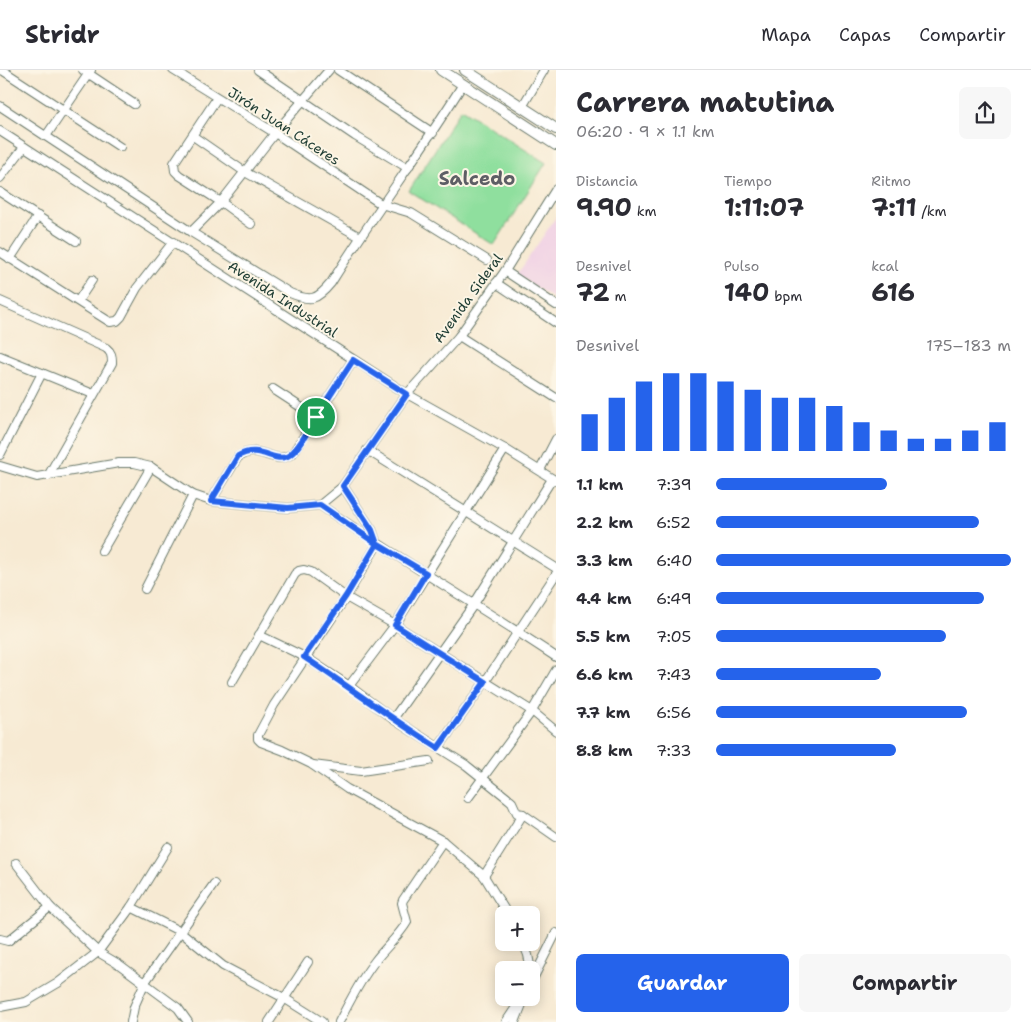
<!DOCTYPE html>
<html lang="es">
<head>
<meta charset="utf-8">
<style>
	body { margin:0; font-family:"Shantell Sans",sans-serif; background:#f7f7f7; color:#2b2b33; height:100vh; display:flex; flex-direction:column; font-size:19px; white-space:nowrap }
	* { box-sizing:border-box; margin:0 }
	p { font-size:16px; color:#7c7c81 }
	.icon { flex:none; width:28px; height:28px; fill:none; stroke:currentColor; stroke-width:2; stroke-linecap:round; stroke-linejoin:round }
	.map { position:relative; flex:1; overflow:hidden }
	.side { display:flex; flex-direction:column; background:#fff; width:475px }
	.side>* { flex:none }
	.controls { position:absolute; left:495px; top:836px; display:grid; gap:10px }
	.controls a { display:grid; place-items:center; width:45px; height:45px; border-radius:8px; background:#fff; box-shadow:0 2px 12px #0003; font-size:25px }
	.pin { position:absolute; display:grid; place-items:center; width:42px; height:42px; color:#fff; margin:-21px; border:2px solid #fff; border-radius:50%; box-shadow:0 1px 5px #0007 }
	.round { display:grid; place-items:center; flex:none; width:52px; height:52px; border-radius:8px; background:#f7f7f7 }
	.headline { display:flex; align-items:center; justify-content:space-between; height:85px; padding:0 20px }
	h1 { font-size:28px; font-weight:700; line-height:38px }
	.metrics { display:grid; grid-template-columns:repeat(3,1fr); gap:8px; height:85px; padding:5px 20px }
	.metrics div { display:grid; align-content:center }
	.metrics b { font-size:25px; font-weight:700 }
	.metrics small { font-size:14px; font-weight:400 }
	.metrics p { font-size:14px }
	.chart { height:140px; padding:10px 20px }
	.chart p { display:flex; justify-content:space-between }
	.chart svg { width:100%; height:90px; margin-top:5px; stroke:#2563eb; stroke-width:6 }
	.action { display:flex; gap:10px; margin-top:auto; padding:10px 20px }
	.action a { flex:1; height:58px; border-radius:8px; background:#2563eb; color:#fff; font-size:20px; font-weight:700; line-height:58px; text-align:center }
	.action a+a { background:#f7f7f7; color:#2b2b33 }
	ul { padding:0 20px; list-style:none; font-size:16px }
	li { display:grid; grid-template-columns:80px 60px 1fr; align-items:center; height:38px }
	li i { height:12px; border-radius:6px; background:#2563eb }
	header { display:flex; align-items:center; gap:30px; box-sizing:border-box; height:70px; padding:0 25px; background:#fff; border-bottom:1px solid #e1e1e2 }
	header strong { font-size:24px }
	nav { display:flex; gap:28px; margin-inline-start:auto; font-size:18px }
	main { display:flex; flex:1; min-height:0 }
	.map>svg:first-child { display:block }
	.built { fill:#f0d0e5 }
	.green { fill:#8fdf9e; stroke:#578e69 }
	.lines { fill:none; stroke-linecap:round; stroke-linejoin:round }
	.minor-casing { stroke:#6b7a6c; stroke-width:10 }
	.tertiary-casing { stroke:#6b7a6c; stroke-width:12 }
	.minor { stroke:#fff; stroke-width:8 }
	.tertiary { stroke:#fff; stroke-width:10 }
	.route-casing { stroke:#fff; stroke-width:10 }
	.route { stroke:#2563eb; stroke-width:6 }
	.labels { text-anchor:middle; stroke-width:4; stroke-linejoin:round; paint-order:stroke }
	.street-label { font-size:14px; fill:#1f3d34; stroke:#fcf5e5 }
	.district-label { font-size:19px; font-weight:bold; fill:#5d5e65; stroke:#fcf5e5 }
</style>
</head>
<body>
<header>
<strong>Stridr</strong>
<nav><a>Mapa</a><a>Capas</a><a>Compartir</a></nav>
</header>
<main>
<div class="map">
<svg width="556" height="952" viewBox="0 0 556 952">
	<rect width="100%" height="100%" fill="#fcf5e5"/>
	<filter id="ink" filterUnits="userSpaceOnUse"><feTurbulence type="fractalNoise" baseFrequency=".02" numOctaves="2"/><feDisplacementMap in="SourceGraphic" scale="10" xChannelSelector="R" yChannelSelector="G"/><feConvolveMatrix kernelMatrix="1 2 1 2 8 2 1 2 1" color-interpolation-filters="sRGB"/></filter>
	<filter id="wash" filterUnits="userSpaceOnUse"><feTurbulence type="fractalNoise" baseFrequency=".0096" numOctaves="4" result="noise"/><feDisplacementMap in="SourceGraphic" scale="20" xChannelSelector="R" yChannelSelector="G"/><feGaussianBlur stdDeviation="1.12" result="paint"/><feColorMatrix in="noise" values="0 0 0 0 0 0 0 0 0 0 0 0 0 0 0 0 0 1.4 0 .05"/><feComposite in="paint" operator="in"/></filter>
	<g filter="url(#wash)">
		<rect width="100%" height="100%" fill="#f7ead3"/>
		<path class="built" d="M556,147V230L517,205Z"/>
		<path class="green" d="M461,39L546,93L494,175L409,121Z"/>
	</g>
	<g filter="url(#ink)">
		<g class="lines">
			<defs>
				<g id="minor">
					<path d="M2,0L120,77"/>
					<path d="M83,0L134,34"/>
					<path d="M173,0L275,63L381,134L411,143L487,190"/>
					<path d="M258,0L355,66L408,98"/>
					<path d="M338,0L433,63"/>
					<path d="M217,28L174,93L175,101L179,105L221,132L251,154"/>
					<path d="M0,36L191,162L290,223C311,232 317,230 331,213C373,145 421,82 463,14"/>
					<path d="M522,37L544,0"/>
					<path d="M0,61L407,324L505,379L556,411"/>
					<path d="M46,66L91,0"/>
					<path d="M193,66L245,102L360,167"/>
					<path d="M0,108L24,77"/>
					<path d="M0,122L76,171"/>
					<path d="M191,162L221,132L275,63L329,0"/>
					<path d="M0,182L110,252L117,251L121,247L137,218L173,172"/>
					<path d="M10,189L38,146"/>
					<path d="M505,201L556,235"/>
					<path d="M496,213L556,253"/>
					<path d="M0,231L106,278C111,282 112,285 112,293L48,406"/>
					<path d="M78,231L92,210"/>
					<path d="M459,266L556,328"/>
					<path d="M0,286L93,324"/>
					<path d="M273,319L316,347"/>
					<path d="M367,380L556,498"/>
					<path d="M0,385L42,303"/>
					<path d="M0,396L37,407L119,393H134L151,397L193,425L211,431L288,438L320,435L343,416L407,324L459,266L505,201L556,119"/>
					<path d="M540,400L556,369"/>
					<path d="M343,416L372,460L377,475L346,527L274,635L258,665V669L261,672L282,680L311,694L347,719L443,771L484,806L508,845"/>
					<path d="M211,431L238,387C262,371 272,398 293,383L353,290"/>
					<path d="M320,435C397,488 478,535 556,587"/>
					<path d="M102,481L151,397"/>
					<path d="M145,519L193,425"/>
					<path d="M259,565L305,587L349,616L393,649L466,695L506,727L512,732L517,743L523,744L556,767"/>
					<path d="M232,612L295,504L299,501L304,500L311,502L346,527L395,555L532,641L556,661"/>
					<path d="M349,616L395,555L505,379"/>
					<path d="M393,649L474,534L552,409"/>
					<path d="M438,678L485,612L556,504"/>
					<path d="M313,695L361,701L429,691"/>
					<path d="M468,728L532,641L556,600"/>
					<path d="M16,793L50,837L98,882L120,895L178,938L188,952"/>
					<path d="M484,806L523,744"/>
					<path d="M131,837L181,862L223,896L284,928L322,952"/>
					<path d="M0,869L8,871L50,837"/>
					<path d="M523,872L528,885L531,900"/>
					<path d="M531,913L556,863"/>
					<path d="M0,937L26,932L58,913L98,882L131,837L168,777"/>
					<path d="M131,952L134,937L145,912L214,814"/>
					<path d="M269,952L308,892"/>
					<path d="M339,952C350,931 360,910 375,891C385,878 399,866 407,852L402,833L403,830L443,771"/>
					<path d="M506,952L522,928"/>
					<path d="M515,952L523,932"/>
				</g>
				<g id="tertiary">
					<path d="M441,0L556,75"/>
					<path d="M465,0L556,59"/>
				</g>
			</defs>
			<use href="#minor" class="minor-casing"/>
			<use href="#tertiary" class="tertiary-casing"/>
			<use href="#minor" class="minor"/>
			<use href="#tertiary" class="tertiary"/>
		</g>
	</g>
	<g class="lines" filter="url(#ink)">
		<defs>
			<path id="route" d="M316,347L353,290L407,324L343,416L372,460L377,474L346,526L304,587C349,617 392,649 438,678L485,612L395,555L426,503L377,474L320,435L288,438L211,431L238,386C261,372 277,398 292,383C302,374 309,359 316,347"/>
		</defs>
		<use href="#route" class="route-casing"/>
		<use href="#route" class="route"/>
	</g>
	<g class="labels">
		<g class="street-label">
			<text transform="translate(284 56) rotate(33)" y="5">Jirón Juan Cáceres</text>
			<text transform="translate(468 228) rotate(-54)" y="5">Avenida Sideral</text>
			<text transform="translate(283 229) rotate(33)" y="5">Avenida Industrial</text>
		</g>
		<g class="district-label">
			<text x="477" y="115">Salcedo</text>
		</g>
	</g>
</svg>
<div class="controls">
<a>+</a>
<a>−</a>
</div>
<div class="pin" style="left:316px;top:347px;background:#1e9e55"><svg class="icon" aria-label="arrive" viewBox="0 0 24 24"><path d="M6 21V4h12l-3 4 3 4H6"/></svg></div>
</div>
<section class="side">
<div class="headline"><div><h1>Carrera matutina</h1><p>06:20 · 9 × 1.1 km</p></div><a class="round"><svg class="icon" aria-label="share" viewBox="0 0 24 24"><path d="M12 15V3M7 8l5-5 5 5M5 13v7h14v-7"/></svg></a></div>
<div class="metrics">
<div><p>Distancia</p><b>9.90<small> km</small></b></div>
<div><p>Tiempo</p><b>1:11:07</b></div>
<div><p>Ritmo</p><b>7:11<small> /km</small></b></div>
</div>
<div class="metrics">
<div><p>Desnivel</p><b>72<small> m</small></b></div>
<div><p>Pulso</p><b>140<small> bpm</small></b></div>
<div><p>kcal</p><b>616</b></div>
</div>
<div class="chart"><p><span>Desnivel</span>175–183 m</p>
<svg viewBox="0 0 160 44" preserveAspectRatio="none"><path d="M5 44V26M15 44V18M25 44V10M35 44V6M45 44V6M55 44V10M65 44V14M75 44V18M85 44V18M95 44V22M105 44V30M115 44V34M125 44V38M135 44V38M145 44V34M155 44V30"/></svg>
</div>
<ul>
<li><b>1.1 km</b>7:39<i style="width:58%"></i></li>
<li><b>2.2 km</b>6:52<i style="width:89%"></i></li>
<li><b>3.3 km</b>6:40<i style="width:100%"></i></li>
<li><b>4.4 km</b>6:49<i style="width:91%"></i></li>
<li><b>5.5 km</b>7:05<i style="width:78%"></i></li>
<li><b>6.6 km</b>7:43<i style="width:56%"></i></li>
<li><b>7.7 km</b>6:56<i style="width:85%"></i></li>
<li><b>8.8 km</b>7:33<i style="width:61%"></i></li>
</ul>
<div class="action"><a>Guardar</a><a>Compartir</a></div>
</section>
</main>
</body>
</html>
